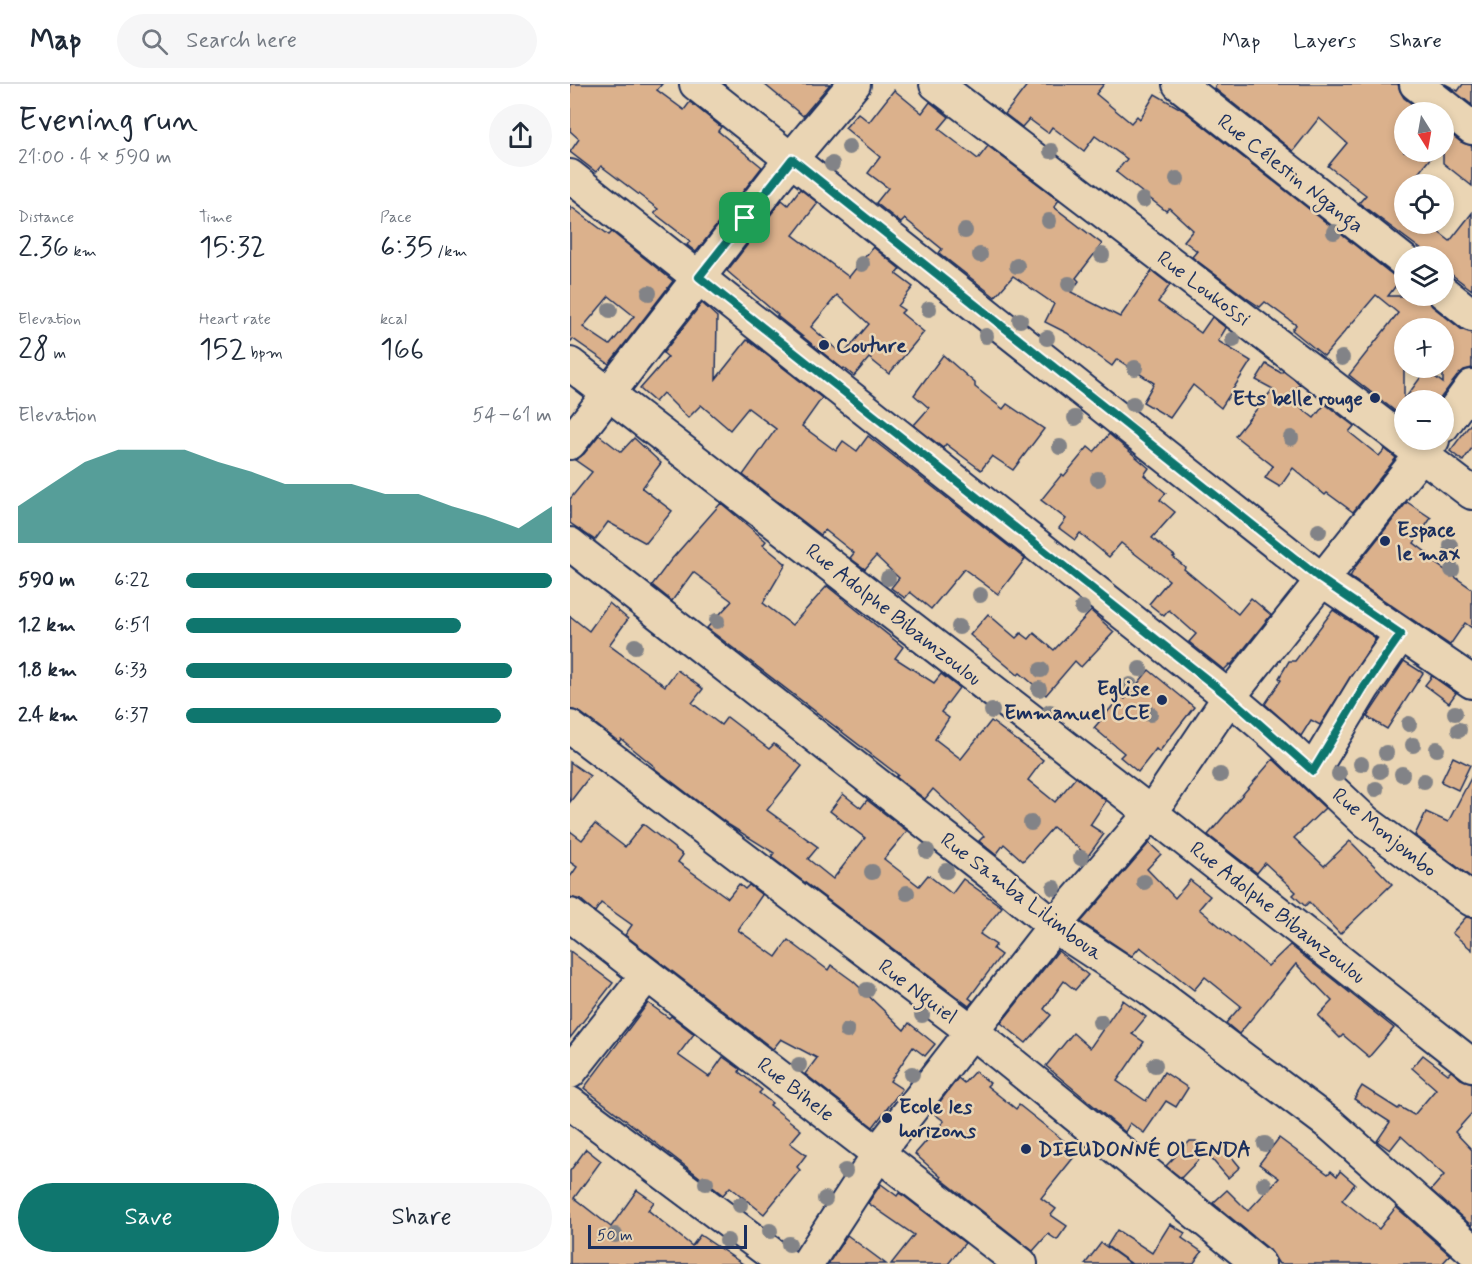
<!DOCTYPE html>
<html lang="en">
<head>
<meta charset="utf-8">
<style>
	body { margin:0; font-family:Mynerve,sans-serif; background:#f6f6f7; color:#1f2937; height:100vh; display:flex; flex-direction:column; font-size:22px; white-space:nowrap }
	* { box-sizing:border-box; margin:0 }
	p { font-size:20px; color:#747a83 }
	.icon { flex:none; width:33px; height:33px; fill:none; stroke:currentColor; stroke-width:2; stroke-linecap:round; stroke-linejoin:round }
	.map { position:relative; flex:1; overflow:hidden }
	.sheet { display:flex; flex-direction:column; background:#fff; width:570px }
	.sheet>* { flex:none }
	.needle { width:39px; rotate:169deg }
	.tools { position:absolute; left:824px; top:18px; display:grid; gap:12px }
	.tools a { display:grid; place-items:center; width:60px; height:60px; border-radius:50%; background:#fff; box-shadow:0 3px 9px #0003; font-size:30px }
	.scale { position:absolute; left:18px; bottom:15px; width:159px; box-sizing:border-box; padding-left:6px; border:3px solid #1b2f5e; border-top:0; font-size:16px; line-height:21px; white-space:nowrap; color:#1b2f5e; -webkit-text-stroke:4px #ead5b4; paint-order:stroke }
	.pin { position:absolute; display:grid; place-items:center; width:51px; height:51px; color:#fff; margin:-26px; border-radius:12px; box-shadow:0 3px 9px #0006 }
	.round { display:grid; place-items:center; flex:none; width:63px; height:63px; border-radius:32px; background:#f6f6f7 }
	.headline { display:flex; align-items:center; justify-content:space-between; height:102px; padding:0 18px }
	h1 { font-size:33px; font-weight:600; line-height:45px }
	.figures { display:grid; grid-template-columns:repeat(3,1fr); gap:9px; height:102px; padding:6px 18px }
	.figures div { display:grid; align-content:center }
	.figures b { font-size:30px; font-weight:600 }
	.figures small { font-size:16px; font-weight:400 }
	.figures p { font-size:16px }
	.chart { height:168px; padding:12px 18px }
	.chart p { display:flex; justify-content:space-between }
	.chart svg { width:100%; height:108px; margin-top:6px; fill:#0f766e; opacity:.7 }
	.cta { display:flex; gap:12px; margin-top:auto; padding:12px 18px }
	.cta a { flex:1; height:69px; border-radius:36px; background:#0f766e; color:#fff; font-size:24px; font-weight:600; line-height:69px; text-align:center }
	.cta a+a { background:#f6f6f7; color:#1f2937 }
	ul { padding:0 18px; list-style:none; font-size:20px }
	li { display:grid; grid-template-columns:96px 72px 1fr; align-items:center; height:45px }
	li i { height:15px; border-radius:8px; background:#0f766e }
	header { display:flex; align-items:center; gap:36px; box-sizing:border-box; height:84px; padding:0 30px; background:#fff; border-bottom:2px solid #e0e1e3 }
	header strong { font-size:28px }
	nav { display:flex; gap:33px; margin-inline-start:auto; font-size:21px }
	.search { width:420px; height:54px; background:#f6f6f7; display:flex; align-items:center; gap:15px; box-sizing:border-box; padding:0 21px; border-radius:33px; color:#747a83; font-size:22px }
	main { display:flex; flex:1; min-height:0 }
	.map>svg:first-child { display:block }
	.building { fill:#dbb18c; stroke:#1b2f5e; stroke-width:1.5; fill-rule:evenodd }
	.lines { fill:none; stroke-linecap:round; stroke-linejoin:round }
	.minor-casing { stroke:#1b2f5e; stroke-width:36 }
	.minor { stroke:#ead5b4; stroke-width:32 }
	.tree { fill:#828387 }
	.route-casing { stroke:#fff; stroke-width:12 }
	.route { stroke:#0f766e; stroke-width:8 }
	.poi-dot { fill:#1b2f5e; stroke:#ead5b4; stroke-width:2 }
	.labels { text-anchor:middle; stroke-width:5; stroke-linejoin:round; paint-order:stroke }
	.street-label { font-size:21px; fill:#1b2f5e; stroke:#ead5b4 }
	.poi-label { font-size:21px; font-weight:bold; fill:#1b2f5e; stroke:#ead5b4; text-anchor:start }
</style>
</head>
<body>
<header>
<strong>Map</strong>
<div class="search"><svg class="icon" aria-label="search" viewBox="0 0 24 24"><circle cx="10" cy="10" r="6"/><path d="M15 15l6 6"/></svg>Search here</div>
<nav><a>Map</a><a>Layers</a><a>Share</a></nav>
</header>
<main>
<section class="sheet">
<div class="headline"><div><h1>Evening run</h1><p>21:00 · 4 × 590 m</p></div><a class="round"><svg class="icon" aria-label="share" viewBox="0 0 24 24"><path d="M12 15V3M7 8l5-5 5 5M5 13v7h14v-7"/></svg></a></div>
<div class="figures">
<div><p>Distance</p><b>2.36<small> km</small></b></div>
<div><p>Time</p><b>15:32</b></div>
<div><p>Pace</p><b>6:35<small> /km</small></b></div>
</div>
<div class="figures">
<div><p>Elevation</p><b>28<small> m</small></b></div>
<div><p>Heart rate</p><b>152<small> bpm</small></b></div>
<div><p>kcal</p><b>166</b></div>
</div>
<div class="chart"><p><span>Elevation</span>54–61 m</p>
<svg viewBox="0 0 160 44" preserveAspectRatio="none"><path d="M0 44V29L10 20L20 11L30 6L40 6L50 6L60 11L70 15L80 20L90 20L100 20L110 24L120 24L130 29L140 33L150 38L160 29V44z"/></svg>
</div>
<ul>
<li><b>590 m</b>6:22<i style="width:100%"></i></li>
<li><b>1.2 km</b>6:51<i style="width:75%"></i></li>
<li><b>1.8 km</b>6:33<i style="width:89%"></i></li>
<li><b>2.4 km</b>6:37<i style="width:86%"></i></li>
</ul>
<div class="cta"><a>Save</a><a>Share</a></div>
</section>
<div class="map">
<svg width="902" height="1180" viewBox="0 0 902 1180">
	<rect width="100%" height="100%" fill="#ead5b4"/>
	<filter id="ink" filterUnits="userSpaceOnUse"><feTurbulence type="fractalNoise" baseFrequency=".0167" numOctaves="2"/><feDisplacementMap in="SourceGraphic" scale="12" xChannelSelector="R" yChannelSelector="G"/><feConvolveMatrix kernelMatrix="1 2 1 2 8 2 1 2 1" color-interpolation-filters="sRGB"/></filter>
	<g filter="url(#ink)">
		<g class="building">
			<path d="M0,0H92L87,6L114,26L120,18L151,43L148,47L192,83L126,168L117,161L120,157L84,129L88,125L31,82L26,88L0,68L9,55L0,47Z"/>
			<path d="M194,0H260L233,32Z"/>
			<path d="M458,0H534L526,10L561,39L567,32L570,35L585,10L613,26L823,191L831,195L818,212H856L862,222L891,245L902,249V284L894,286L888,291L869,316H834L856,286L873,299V244H834V334L779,291L828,229L806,211L754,272L722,246L726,241L695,218L690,223L678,215L622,173L627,167L614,157L623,146L599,124L596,127L546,88L557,75L525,52L514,67L482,43L478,49L459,35L452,43L435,30Z"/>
			<path d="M647,0H828L830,7L834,14L853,28H834V68H865L840,100H834V140H858L880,157L902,129V206L873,184V172H860L789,119L796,111L758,82L777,59L749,34L723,67L644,4Z"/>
			<path d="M875,0L888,7L893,0H902V21Z"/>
			<path d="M324,6L352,29L360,18L379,33L369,45L408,75L418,62L489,116L484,123L532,160L506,194L509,197L501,208L550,233L582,187L600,201L588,218L631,249L642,233L656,244L648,257L681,277L651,324L623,301L600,334L573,318L584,299L547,275L542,282L497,249L475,238L484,220L443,192L425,213L369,169L372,165L335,135L331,139L306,119L318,104L298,89L310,73L275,44L288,29L299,38Z"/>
			<path d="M873,44L891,58L902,62V102L873,79Z"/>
			<path d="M230,105L248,119L223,151L279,193L303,163L330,185L326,190L343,203L328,222L334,226L331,229L354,248L319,290L299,274L284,292L274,284L273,285L207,232L208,231L157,187L212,116L218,121ZM267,211L299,240L273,271L241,243Z"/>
			<path d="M0,122L39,151L42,148L103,197L39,280L3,255L0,258ZM39,212L64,232L40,261L13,243Z"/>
			<path d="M132,219L147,233L146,295L177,256L179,257L252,314L232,342L266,367L273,357L287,367L298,352L455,475L428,510L394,485L361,525L340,508L335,514L321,504L329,494L306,472L295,485L280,474L284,469L255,446L251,451L173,391L206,345L178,324L160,346L131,321L118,334L93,309L85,318L70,305L98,273L93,269Z"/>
			<path d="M373,271L405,299V303L433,325L437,320L474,345L443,386L422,372L411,386L376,360L373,364L344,341L359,324L344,311Z"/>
			<path d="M696,280L711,289L713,287L730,300L718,314L744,334L755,320L784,342L779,348L809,372L815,365L826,374L783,428L757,409L755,411L723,384L710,403L695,394L703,382L665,352L703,305L686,296Z"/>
			<path d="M902,338V364L893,377L880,367Z"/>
			<path d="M539,350L579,384L574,391L596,409L590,416L605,428L582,454L605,472L603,473L615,483L614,485L668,530L681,514L701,531L661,581L660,580L654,586L619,558L626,550L599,526L594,532L579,520L599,496L551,459L539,473L510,449L505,456L489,444L496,435L471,416L492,390L494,392L518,363L524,368Z"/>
			<path d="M29,351L51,368L64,354L91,379L72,404L102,427L76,459L38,438L25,456L0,439V415L22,388L5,376L14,370Z"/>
			<path d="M837,418L861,434L844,459L857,469L855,472L902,505V544L895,539L880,561L780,493L786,482Z"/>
			<path d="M151,419L196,457L193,461L216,480L193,519L222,541L257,502L333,563L325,574L364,599L371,590L389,604L371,628L379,634L365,655L391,675L421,637L473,676L458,696L485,718L506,693L536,717L520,741L534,750L518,772L483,743L453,777L434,760L426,771L409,757L414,752L363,705L355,715L326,693L328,691L137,544L162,517L123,488L102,517L82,501L100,477Z"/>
			<path d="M39,519L58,535L39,561L95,602L107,586L133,605L122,619L151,641L157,633L199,665L204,660L232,682L197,726L248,763L238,775L263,795L295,754L260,727L273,710L291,724L297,716L337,747L314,775L349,802L358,791L382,810L393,795L432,823L410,850L426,861L423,865L431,871L399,914L403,917L399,922L201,773L204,769L159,741L84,684L85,683L51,655L49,658L11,629L0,625V532L19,547Z"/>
			<path d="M763,526L806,554L750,641L741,636L731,652L695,620L711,596L709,594L719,577H725Z"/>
			<path d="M521,527L544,548L511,583L505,577L476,611L450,589L448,591L400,551L418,530L446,554L451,549L459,555L464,549L484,566Z"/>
			<path d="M834,577L853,589L817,645L797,633Z"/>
			<path d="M579,586L624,623L589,668L586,665L568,688L550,673L554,669L524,644L551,612L555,615Z"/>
			<path d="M862,592L886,609L879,619L855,601Z"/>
			<path d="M883,673L900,681L888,706L871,698Z"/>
			<path d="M703,675L755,724L724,754L754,782L780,757L822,800L770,850L739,818L735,822L723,811L726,808L695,779L687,789L638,751Z"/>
			<path d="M0,678L20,692L0,718Z"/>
			<path d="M902,692V794L845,751L856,728L878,738Z"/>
			<path d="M25,740L55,763L73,740L113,771L108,778L158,814L169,800L175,805L179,801L192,811L168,846L206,873L218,856L258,886L261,881L283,897L334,946L339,939L365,960L355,972L343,963L320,997L332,1005L303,1043L235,990L247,974L211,955L203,965L55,851L62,841L31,819L25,828L11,816L0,813V793L7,783L0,778V747L12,756Z"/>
			<path d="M579,759L591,770L577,785L605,814L620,796L640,812L629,825L698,882L720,861L824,944L799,973L773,951L770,954L748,932L762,917L726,880L669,950L656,939L671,922L635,893L624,906L570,863L562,872L511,838Z"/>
			<path d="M896,833L902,834V866L882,849Z"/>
			<path d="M0,867L43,899L0,954Z"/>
			<path d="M488,867L518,891L505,906L494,897L474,925L481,931L456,959L431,939Z"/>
			<path d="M553,916L576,933L562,950L574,958L547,997L576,1017L594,988L618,1004L606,1023L596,1017L574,1049L560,1039L555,1048L476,982L503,949L520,964Z"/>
			<path d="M78,919L99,934L101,932L124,950L108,971L139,993L153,973L170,985L169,988L192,1006L189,1009L202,1019L200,1021L231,1046L220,1059L236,1071L227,1083L230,1086L194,1130L160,1103L153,1111L14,1004Z"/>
			<path d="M853,971L878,990L881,987L891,995L902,999V1029L885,1048L902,1066V1142L861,1106L874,1091L831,1052L820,1066L807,1057L820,1038L784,1015L792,1002L828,1025L830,1023L844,1031L866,1005L842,984Z"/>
			<path d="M405,987L420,999L417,1002L446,1025L449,1021L508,1068L471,1114L486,1125L481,1131L497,1142L487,1156L478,1150L463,1167L370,1094L371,1093L345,1070L374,1037L362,1028L388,994L394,999Z"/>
			<path d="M709,1054L758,1090L761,1087L767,1092L770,1087L785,1100L772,1116L809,1145L826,1123L880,1171L872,1180H709L700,1166L643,1119L657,1106L678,1127L709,1094L689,1080Z"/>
			<path d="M620,1057H626L637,1067L611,1094L596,1082Z"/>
			<path d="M652,1061L670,1083L658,1094L639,1072Z"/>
			<path d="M16,1065L31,1077L4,1114L41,1143L67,1106L84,1118L78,1126L122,1162L130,1151L173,1180H0V1087Z"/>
			<path d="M311,1100L327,1112L329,1109L334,1112L395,1159L378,1180H321L344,1151L298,1119Z"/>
			<path d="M600,1140L615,1149L612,1154L632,1168L623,1180H562L537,1162L547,1146L582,1169Z"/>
			<path d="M277,1151L316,1180H258Z"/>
			<path d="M531,1159L561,1180H515Z"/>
		</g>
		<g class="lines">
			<defs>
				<g id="minor">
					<path d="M126,0L752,496L902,598"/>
					<path d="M366,0L902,409"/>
					<path d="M609,0L834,177"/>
					<path d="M846,0L902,44"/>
					<path d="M0,92L659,613L705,652L796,738L902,816"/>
					<path d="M873,208L902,231"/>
					<path d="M0,280L581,729L902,981"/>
					<path d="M873,342L902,302"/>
					<path d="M0,359L221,75L284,0"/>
					<path d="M0,460L424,792L484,842L580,905L761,1041L902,1166"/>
					<path d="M0,643L403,948L689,1180"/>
					<path d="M743,687L794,603L831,550"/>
					<path d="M0,831L451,1180"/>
					<path d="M0,988L77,891"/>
					<path d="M0,1019L215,1180"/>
					<path d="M237,1180L319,1054L484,842L581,729L659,613L863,356"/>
				</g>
			</defs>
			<use href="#minor" class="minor-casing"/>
			<use href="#minor" class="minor"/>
		</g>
		<g class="tree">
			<circle cx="279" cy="63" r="8"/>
			<circle cx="481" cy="67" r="8"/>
			<circle cx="262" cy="80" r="8"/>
			<circle cx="607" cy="95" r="8"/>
			<circle cx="573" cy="116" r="8"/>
			<circle cx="479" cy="137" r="8"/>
			<circle cx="395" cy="147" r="8"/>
			<circle cx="764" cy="148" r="8"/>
			<circle cx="410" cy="171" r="8"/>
			<circle cx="532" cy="171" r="8"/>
			<circle cx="292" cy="180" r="8"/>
			<circle cx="447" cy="182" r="8"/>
			<circle cx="499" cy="200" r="8"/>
			<circle cx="79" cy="209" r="8"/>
			<circle cx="359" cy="225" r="8"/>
			<circle cx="40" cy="226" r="8"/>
			<circle cx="450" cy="236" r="8"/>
			<circle cx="416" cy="252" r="8"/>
			<circle cx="477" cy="254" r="8"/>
			<circle cx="663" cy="256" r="8"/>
			<circle cx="772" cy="274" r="8"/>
			<circle cx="565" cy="284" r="8"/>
			<circle cx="563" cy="320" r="8"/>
			<circle cx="505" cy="334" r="8"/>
			<circle cx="721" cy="354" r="8"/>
			<circle cx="490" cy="363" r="8"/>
			<circle cx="528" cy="395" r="8"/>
			<circle cx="749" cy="447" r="8"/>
			<circle cx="881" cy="462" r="8"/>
			<circle cx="882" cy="486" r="8"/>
			<circle cx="318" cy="494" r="8"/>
			<circle cx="410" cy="511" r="8"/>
			<circle cx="512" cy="524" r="8"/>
			<circle cx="147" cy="537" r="8"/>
			<circle cx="389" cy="543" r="8"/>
			<circle cx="65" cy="562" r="8"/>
			<circle cx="570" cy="585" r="8"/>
			<circle cx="471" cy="586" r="8"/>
			<circle cx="560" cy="601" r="8"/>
			<circle cx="469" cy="605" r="8"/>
			<circle cx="422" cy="627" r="8"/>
			<circle cx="480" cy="628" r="8"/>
			<circle cx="885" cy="629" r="8"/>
			<circle cx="580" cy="630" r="8"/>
			<circle cx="839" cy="640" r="8"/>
			<circle cx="889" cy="646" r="8"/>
			<circle cx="843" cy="661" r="8"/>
			<circle cx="867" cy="665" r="8"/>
			<circle cx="816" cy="669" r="8"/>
			<circle cx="791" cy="680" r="8"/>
			<circle cx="810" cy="687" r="8"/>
			<circle cx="769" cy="690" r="8"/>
			<circle cx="832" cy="690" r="8"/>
			<circle cx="650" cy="691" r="8"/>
			<circle cx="854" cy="697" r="8"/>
			<circle cx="806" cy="705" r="8"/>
			<circle cx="461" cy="739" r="8"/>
			<circle cx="357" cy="767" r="8"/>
			<circle cx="511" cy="774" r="8"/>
			<circle cx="376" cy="787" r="8"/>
			<circle cx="302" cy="788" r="8"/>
			<circle cx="574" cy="798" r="8"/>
			<circle cx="484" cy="804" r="8"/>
			<circle cx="337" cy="809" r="8"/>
			<circle cx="297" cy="906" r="8"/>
			<circle cx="352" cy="931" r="8"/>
			<circle cx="530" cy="938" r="8"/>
			<circle cx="277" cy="947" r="8"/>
			<circle cx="229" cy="981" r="8"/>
			<circle cx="585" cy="981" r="8"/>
			<circle cx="342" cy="990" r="8"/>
			<circle cx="695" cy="1060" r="8"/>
			<circle cx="275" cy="1087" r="8"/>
			<circle cx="136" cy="1099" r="8"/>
			<circle cx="694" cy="1100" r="8"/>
			<circle cx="255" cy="1115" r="8"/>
			<circle cx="170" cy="1121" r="8"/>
			<circle cx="200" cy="1147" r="8"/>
			<circle cx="45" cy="1151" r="8"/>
			<circle cx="157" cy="1157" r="8"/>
			<circle cx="219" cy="1160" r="8"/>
		</g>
	</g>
	<g class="lines" filter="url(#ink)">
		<defs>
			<path id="route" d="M222,75L752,496L831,550L794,603L743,687L659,613L129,193Z"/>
		</defs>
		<use href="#route" class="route-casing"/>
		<use href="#route" class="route"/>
	</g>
	<g class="poi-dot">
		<circle cx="254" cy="261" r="6"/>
		<circle cx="805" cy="314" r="6"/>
		<circle cx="815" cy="457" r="6"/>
		<circle cx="592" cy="616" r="6"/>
		<circle cx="317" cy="1034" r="6"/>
		<circle cx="456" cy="1065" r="6"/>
	</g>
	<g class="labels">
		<g class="street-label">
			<text transform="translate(721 89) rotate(38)" y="7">Rue Célestin Nganga</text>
			<text transform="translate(634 204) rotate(37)" y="7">Rue Loukossi</text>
			<text transform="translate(324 530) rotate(38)" y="7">Rue Adolphe Bibamzoulou</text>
			<text transform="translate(815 748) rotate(39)" y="7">Rue Monjombo</text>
			<text transform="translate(452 812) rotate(37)" y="7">Rue Samba Lilimboua</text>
			<text transform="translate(708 828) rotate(38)" y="7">Rue Adolphe Bibamzoulou</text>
			<text transform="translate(348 907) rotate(37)" y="7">Rue Nguiel</text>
			<text transform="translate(226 1005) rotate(38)" y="7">Rue Bihele</text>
		</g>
		<g class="poi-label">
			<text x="266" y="268">Couture</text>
			<text x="793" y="321" text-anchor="end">Ets belle rouge</text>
			<text x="827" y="452">Espace<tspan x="827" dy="24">le max</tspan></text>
			<text x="580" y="611" text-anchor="end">Eglise<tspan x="580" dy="24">Emmanuel CCE</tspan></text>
			<text x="329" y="1029">Ecole les<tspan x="329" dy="24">horizons</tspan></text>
			<text x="468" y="1072">DIEUDONNÉ OLENDA</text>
		</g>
	</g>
</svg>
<div class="tools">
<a><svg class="needle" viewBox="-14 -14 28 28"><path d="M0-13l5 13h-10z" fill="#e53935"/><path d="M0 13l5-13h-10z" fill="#747a83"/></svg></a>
<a><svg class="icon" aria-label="locate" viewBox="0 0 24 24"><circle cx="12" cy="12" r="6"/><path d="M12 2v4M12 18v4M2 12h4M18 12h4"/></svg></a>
<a><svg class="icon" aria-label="layers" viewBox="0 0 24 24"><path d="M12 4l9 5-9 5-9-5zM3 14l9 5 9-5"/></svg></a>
<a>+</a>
<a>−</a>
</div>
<div class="scale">50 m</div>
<div class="pin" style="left:175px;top:134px;background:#1e9e55"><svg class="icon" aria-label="arrive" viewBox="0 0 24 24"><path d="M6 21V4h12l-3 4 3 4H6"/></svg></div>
</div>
</main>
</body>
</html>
